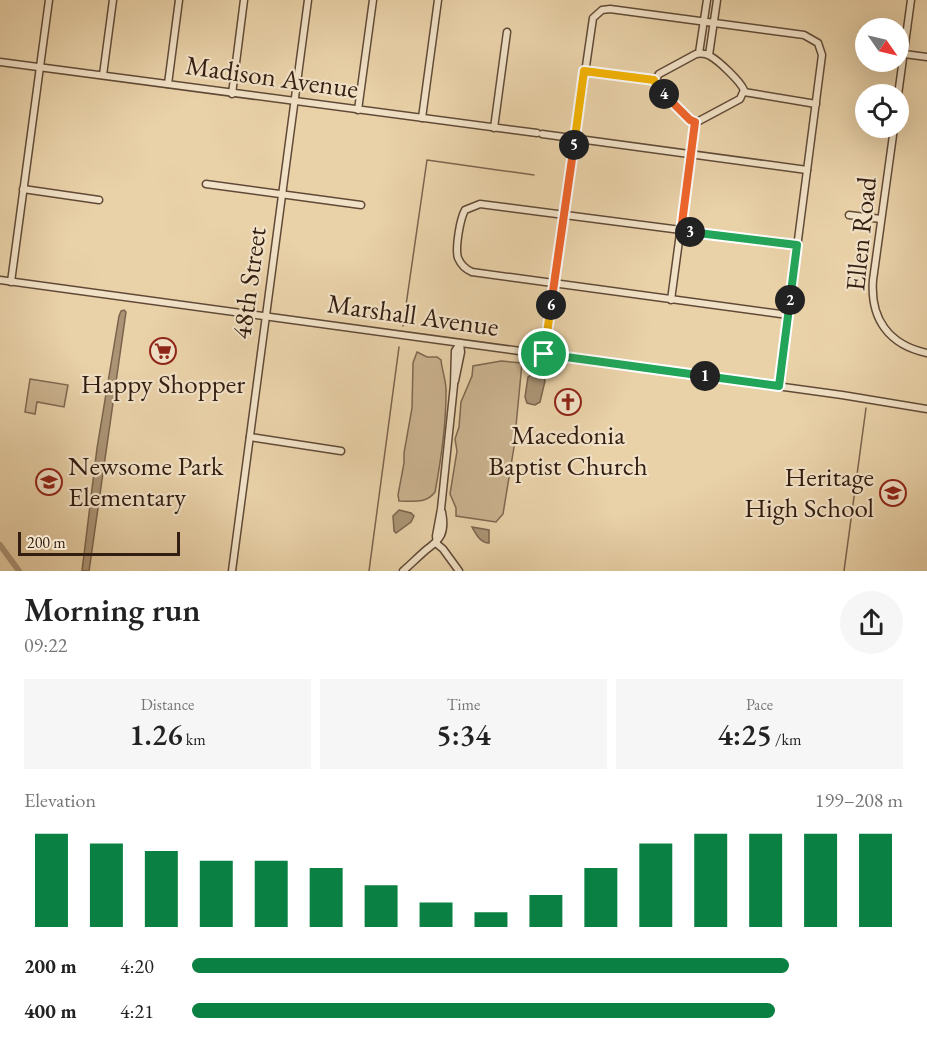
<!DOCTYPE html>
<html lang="en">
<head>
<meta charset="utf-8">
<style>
	body { margin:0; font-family:"EB Garamond",serif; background:#f6f6f6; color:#222; height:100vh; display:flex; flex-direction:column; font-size:22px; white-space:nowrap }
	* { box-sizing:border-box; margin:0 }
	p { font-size:20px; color:#767676 }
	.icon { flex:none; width:33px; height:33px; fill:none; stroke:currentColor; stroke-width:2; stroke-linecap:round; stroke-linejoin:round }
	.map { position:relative; height:571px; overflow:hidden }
	.sheet { display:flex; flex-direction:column; background:#fff; flex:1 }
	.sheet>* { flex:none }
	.needle { width:39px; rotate:124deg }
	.controls { position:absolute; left:855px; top:18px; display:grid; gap:12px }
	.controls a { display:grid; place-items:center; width:54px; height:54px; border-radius:50%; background:#fff; box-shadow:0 6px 24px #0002; font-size:30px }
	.scale { position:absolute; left:18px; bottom:15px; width:162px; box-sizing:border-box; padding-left:6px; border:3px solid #331d11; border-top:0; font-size:16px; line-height:21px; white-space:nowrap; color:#331d11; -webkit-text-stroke:4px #f1e1c6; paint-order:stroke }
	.pin { position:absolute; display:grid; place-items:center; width:51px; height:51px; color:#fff; margin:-26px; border:3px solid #fff; border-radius:50%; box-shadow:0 2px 6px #0007 }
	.km { position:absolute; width:30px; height:30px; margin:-15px; border-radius:50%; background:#222; color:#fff; font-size:16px; line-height:30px; text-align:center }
	.round { display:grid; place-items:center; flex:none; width:63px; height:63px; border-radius:32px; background:#f6f6f6 }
	.headline { display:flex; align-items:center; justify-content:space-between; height:102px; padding:0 24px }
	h1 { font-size:33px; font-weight:600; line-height:45px }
	.stats { display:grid; grid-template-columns:repeat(3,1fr); gap:9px; height:102px; padding:6px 24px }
	.stats div { display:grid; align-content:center; border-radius:0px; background:#f6f6f6; text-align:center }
	.stats b { font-size:30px; font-weight:600 }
	.stats small { font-size:16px; font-weight:400 }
	.stats p { font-size:16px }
	.chart { height:168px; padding:12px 24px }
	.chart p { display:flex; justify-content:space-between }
	.chart svg { width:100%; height:108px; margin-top:6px; stroke:#0b8043; stroke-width:6 }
	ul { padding:0 24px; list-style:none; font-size:20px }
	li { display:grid; grid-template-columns:96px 72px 1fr; align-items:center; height:45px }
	li i { height:15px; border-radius:8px; background:#0b8043 }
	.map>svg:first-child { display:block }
	.green { fill:#cab28e; stroke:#7e6850; stroke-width:1.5 }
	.water { fill:#ab9475; stroke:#7b644d; stroke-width:1.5 }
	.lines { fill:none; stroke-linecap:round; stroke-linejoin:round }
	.stream { stroke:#7b644d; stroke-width:1.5 }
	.canal { stroke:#ab9475; stroke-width:6 }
	.minor-casing { stroke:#604a37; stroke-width:9 }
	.minor { stroke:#f1e1c6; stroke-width:6 }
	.split-1-casing { stroke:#fff; stroke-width:12 }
	.split-2-casing { stroke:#fff; stroke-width:12 }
	.split-3-casing { stroke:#fff; stroke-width:12 }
	.split-4-casing { stroke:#fff; stroke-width:12 }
	.split-5-casing { stroke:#fff; stroke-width:12 }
	.split-6-casing { stroke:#fff; stroke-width:12 }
	.split-7-casing { stroke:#fff; stroke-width:12 }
	.split-1 { stroke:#22a559; stroke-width:8 }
	.split-2 { stroke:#22a559; stroke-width:8 }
	.split-3 { stroke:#22a559; stroke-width:8 }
	.split-4 { stroke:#f0652b; stroke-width:8 }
	.split-5 { stroke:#f5b400; stroke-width:8 }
	.split-6 { stroke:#f0652b; stroke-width:8 }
	.split-7 { stroke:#f5b400; stroke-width:8 }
	.labels { text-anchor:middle; stroke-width:4.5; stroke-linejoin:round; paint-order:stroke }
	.street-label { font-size:27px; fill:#331d11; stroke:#f1e1c6 }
	.poi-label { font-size:27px; fill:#331d11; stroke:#f1e1c6 }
</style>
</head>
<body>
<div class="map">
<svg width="927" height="571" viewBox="0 0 927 571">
	<rect width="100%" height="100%" fill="#e9d1a8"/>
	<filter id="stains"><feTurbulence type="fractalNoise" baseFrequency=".00333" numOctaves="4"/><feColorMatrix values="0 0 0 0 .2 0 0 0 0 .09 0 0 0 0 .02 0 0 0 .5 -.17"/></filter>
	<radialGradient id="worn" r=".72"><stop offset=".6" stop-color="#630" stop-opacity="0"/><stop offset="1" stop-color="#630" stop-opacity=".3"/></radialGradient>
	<g class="green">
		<path d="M417,352L427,357H437L441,360C442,371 447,383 446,393C446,426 441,460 435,492C426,504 413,501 399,501L398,495L404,463V453L412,408L413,363Z"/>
		<path d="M501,361L522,363L514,447L503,514L496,522L456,516V508L450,494L457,451L455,439L459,427L461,402L472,376L473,366Z"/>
		<path d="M30,379L68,385L64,407L37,402L35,414L25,412Z"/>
	</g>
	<g class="water">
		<path d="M124,310L126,312L89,571H82L97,448L119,316L121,311Z"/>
		<path d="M534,373L543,375L545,381L540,402L535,405L527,403L525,397L528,377Z"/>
		<path d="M399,510L411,513L414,516L411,522L396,533L394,531L393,516Z"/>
		<path d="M472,527L489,530V543C480,543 476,534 472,527Z"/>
	</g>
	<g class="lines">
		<g class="stream">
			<path d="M403,326L427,160L534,175"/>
			<path d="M369,571L399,347"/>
			<path d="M844,571L866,408"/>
		</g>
		<path class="canal" d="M0,545L19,571"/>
		<defs>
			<g id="minor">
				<path d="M699,53L707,0"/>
				<path d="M696,54C701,53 705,53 710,56C719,61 740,81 744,90L740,99L697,122L690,120L654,82L659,74Z"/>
				<path d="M904,54L927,57"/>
				<path d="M709,55L717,0"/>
				<path d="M0,62L537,133"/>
				<path d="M584,71L653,80"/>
				<path d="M103,75L113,0"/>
				<path d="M168,84L179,0"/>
				<path d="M744,92L816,104"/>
				<path d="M232,94L244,0"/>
				<path d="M898,95L911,0"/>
				<path d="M358,110L373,0"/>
				<path d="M422,118L438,0"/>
				<path d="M494,128L507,32"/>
				<path d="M894,128L873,280C870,319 889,345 927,353"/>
				<path d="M542,134L807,170"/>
				<path d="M206,184L361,205"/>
				<path d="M23,189L99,200"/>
				<path d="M849,215L881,219"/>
				<path d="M0,280L842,395L927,409"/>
				<path d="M11,282L49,0"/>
				<path d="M671,300L695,122"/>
				<path d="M788,315L472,272C465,269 461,265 458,258C455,248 460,219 465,210L480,204L797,245"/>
				<path d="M544,355L593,18L602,10L610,9L804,35L818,43L822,55L779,386"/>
				<path d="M455,381L461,352L460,344"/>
				<path d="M250,437L341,451"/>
				<path d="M232,571L308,0"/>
				<path d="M403,571C411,564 418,557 426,550C441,539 446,533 442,512"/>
				<path d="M459,571L443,549L437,544L436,536L441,509L454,385L455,351L460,343"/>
			</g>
		</defs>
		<use href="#minor" class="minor-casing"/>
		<use href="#minor" class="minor"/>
	</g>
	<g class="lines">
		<defs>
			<path id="split-1" d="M544,354L705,376"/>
			<path id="split-2" d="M705,376L779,386L790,300"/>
			<path id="split-3" d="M690,232L797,245L790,300"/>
			<path id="split-4" d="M664,94L690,120L695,122L681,231L690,232"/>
			<path id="split-5" d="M574,145L584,71L654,80L657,87L664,94"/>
			<path id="split-6" d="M551,305L574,145"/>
			<path id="split-7" d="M544,354L551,305"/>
		</defs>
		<use href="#split-1" class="split-1-casing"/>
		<use href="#split-2" class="split-2-casing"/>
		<use href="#split-3" class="split-3-casing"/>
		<use href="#split-4" class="split-4-casing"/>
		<use href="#split-5" class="split-5-casing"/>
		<use href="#split-6" class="split-6-casing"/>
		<use href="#split-7" class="split-7-casing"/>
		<use href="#split-1" class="split-1"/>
		<use href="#split-2" class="split-2"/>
		<use href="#split-3" class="split-3"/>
		<use href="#split-4" class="split-4"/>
		<use href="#split-5" class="split-5"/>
		<use href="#split-6" class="split-6"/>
		<use href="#split-7" class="split-7"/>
	</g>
	<defs>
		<symbol id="supermarket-ring" viewBox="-11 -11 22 22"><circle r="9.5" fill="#f1e1c6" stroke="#8f2418" stroke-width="1.5"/><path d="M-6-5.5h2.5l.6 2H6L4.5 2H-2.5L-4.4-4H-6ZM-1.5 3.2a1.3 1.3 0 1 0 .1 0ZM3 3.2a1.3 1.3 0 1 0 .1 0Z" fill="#8f2418"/></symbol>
		<symbol id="church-ring" viewBox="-11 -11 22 22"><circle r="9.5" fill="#f1e1c6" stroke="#8f2418" stroke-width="1.5"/><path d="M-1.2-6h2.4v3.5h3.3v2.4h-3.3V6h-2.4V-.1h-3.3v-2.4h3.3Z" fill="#8f2418"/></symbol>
		<symbol id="school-ring" viewBox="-11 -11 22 22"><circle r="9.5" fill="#f1e1c6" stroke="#8f2418" stroke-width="1.5"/><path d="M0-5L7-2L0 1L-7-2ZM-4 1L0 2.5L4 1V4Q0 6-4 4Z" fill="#8f2418"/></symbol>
	</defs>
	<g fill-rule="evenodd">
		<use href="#supermarket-ring" x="148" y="336" width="30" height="30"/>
		<use href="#church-ring" x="553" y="387" width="30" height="30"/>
		<use href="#school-ring" x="34" y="467" width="30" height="30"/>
		<use href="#school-ring" x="878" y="478" width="30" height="30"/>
	</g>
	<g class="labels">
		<g class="street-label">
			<text transform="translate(272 77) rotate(8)" y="9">Madison Avenue</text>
			<text transform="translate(861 234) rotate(-84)" y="9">Ellen Road</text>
			<text transform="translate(249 283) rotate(-82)" y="9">48th Street</text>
			<text transform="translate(413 315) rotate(8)" y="9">Marshall Avenue</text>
		</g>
		<g class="poi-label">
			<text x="163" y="393">Happy Shopper</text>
			<text x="568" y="444">Macedonia<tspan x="568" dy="31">Baptist Church</tspan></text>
			<text x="68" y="475" text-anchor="start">Newsome Park<tspan x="68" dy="31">Elementary</tspan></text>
			<text x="874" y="486" text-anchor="end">Heritage<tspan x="874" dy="31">High School</tspan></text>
		</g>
	</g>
	<rect width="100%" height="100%" filter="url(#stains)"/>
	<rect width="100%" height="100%" fill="url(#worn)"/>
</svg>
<div class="controls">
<a><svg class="needle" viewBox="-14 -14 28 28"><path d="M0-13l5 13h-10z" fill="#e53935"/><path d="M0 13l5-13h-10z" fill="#767676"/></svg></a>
<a><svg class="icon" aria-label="locate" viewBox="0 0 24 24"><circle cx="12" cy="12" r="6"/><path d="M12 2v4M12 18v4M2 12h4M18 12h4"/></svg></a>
</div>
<div class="scale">200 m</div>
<div class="pin" style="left:544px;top:354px;background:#1e9e55"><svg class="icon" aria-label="arrive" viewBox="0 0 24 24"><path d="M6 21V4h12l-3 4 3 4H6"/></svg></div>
<b class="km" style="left:705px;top:376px">1</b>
<b class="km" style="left:790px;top:300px">2</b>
<b class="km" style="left:690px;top:232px">3</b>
<b class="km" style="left:664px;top:94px">4</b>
<b class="km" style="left:574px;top:145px">5</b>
<b class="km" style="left:551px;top:305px">6</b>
</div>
<section class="sheet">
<div class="headline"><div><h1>Morning run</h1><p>09:22</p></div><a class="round"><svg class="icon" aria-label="share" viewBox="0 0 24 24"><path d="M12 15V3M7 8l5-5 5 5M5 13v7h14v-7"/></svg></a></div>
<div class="stats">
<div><p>Distance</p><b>1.26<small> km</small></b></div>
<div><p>Time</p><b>5:34</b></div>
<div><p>Pace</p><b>4:25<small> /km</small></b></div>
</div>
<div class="chart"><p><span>Elevation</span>199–208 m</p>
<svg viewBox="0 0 160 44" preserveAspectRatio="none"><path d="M5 44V6M15 44V10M25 44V13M35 44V17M45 44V17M55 44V20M65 44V27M75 44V34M85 44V38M95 44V31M105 44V20M115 44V10M125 44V6M135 44V6M145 44V6M155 44V6"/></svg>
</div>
<ul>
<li><b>200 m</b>4:20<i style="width:84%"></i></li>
<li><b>400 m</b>4:21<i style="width:82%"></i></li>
</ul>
</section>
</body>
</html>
